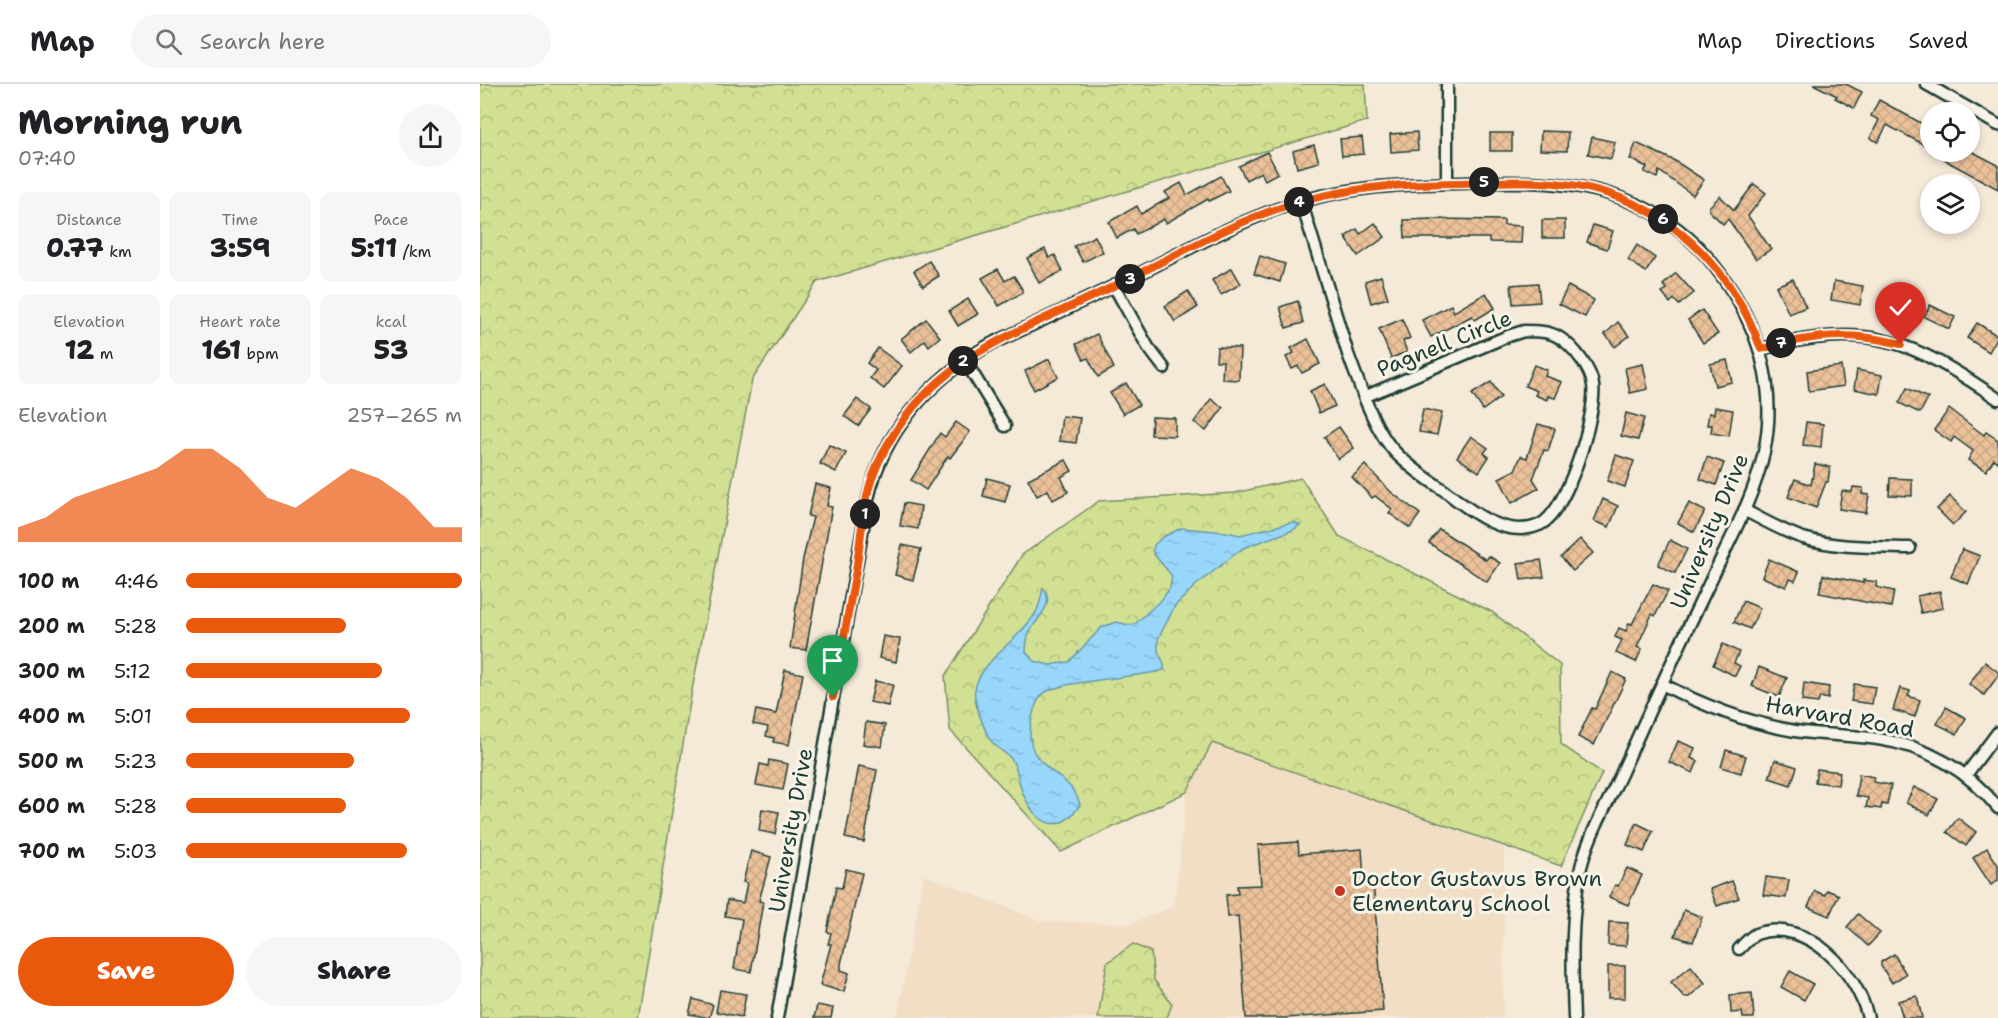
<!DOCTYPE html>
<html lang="en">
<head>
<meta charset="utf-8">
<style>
	body { margin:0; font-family:"Shantell Sans",sans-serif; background:#f6f6f6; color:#202124; height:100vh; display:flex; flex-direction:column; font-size:22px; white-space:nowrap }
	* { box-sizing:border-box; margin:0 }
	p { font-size:20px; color:#757577 }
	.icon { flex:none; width:33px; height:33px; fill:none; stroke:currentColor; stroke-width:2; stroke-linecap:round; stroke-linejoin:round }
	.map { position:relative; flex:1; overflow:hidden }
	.details { display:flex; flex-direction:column; background:#fff; width:480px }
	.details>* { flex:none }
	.tools { position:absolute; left:1440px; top:18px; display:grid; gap:12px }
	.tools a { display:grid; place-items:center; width:60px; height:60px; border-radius:50%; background:#fff; box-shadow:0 3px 9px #0003; font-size:30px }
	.pin { position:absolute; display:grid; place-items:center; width:51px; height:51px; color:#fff; margin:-62px -26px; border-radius:50% 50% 50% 0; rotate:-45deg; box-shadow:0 0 6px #0007 }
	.pin .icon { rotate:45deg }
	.km { position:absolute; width:30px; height:30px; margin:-15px; border-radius:50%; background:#222; color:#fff; font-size:16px; line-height:30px; text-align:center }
	.round { display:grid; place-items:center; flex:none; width:63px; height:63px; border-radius:32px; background:#f6f6f6 }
	.headline { display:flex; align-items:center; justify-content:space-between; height:102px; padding:0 18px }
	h1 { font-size:33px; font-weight:800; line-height:45px }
	.metrics { display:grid; grid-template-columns:repeat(3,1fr); gap:9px; height:102px; padding:6px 18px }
	.metrics div { display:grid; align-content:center; border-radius:12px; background:#f6f6f6; text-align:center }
	.metrics b { font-size:26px; font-weight:800 }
	.metrics small { font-size:16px; font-weight:400 }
	.metrics p { font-size:16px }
	.chart { height:168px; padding:12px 18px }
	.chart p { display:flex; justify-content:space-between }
	.chart svg { width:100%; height:108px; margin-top:6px; fill:#ea580c; opacity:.7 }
	.button { display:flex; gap:12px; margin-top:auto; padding:12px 18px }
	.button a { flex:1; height:69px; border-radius:36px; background:#ea580c; color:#fff; font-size:24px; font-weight:800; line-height:69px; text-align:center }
	.button a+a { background:#f6f6f6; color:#202124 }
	ul { padding:0 18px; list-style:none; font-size:20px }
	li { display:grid; grid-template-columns:96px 72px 1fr; align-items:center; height:45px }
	li i { height:15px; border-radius:8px; background:#ea580c }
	header { display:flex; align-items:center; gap:36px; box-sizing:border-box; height:84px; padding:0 30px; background:#fff; border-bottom:2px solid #e0e0e0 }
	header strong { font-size:28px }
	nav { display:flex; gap:33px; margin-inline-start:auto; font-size:21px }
	.search { width:420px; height:54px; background:#f6f6f6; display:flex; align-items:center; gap:15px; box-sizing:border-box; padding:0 21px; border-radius:33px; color:#757577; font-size:22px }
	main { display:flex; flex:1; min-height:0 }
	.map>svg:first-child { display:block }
	.built { fill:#f2ddc5 }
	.forest { fill:url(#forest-crowns); stroke:#788e64; stroke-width:1.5 }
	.water { fill:url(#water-ripples); stroke:#6899ab; stroke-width:1.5 }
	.building { fill:url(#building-cross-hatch); stroke:#1f3d34; stroke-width:1.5 }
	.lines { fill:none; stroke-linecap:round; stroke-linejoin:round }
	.minor-casing { stroke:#1f3d34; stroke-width:15 }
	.minor { stroke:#f7f3e8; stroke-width:10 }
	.route-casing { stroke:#fff; stroke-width:12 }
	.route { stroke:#ea580c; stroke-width:8 }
	.poi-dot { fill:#c8321e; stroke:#f7f3e8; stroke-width:2 }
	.labels { text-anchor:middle; stroke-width:6; stroke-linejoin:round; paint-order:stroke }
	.street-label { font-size:22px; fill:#1f3d34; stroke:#f7f3e8 }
	.poi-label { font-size:22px; fill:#1f3d34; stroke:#f7f3e8; text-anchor:start }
</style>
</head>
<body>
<header>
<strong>Map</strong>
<div class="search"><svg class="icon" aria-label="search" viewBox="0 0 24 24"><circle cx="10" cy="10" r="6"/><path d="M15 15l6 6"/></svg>Search here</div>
<nav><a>Map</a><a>Directions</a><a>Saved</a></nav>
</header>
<main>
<section class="details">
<div class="headline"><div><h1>Morning run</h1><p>07:40</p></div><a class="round"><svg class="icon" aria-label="share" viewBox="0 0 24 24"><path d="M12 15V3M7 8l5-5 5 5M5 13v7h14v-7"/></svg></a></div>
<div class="metrics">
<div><p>Distance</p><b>0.77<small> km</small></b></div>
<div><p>Time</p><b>3:59</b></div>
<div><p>Pace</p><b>5:11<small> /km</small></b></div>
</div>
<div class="metrics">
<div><p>Elevation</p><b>12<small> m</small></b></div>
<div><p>Heart rate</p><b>161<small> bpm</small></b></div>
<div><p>kcal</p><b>53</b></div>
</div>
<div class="chart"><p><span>Elevation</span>257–265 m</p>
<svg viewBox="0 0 160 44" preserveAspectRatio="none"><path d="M0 44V38L10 34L20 26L30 22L40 18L50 14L60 6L70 6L80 14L90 26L100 30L110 22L120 14L130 18L140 26L150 38L160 38V44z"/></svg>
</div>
<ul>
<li><b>100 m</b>4:46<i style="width:100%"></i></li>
<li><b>200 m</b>5:28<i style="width:58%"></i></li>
<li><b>300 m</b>5:12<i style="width:71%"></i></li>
<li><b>400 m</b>5:01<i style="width:81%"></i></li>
<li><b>500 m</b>5:23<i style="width:61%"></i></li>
<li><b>600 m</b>5:28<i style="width:58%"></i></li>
<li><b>700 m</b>5:03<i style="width:80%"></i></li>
</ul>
<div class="button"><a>Save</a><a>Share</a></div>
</section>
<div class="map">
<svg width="1518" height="934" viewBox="0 0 1518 934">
	<defs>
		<pattern id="forest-crowns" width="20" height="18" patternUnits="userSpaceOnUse" patternTransform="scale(1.5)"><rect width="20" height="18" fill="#d1e093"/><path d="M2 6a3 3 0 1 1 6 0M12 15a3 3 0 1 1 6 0" fill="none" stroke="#b3c17f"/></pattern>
		<pattern id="water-ripples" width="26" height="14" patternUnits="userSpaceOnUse" patternTransform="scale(1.5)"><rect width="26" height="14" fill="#99d7fa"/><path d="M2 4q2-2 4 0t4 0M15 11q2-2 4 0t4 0" fill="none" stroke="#83b9d7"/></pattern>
		<pattern id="building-cross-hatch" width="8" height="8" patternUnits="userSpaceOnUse" patternTransform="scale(1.5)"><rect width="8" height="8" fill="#ebc19a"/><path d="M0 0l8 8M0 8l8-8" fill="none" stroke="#c9a785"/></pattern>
	</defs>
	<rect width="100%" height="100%" fill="#f5e9d8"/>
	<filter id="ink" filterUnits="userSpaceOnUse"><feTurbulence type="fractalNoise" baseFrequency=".0167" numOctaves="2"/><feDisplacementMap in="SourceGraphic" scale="12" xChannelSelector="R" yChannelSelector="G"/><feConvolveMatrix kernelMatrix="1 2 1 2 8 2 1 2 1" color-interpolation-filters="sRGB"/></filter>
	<g filter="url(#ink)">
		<path class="built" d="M732,659L1024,764L1023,934H417L444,791L561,837L651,840L694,822L707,708Z"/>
		<g class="forest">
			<path d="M0,0H885L887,37L337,198L272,296L212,606L158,934H0Z"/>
			<path d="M821,394L859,452L1012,528L1080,581L1081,660L1122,689L1081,782L732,659L707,708L581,768L470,646L465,592L542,471L619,417L755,409Z"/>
			<path d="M653,860L671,868L674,896L692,920L687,934H618L627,879Z"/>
		</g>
		<path class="water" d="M813,438L820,441L813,446L763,464L715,502L695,522L678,555V567L684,580V586C658,594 579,596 563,610C555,618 553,629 551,639C549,649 550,663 556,671C569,691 594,696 600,721C577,754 555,739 542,707C538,696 538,686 532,676C526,668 514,663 509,654C504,644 492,615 495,605C501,576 540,555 555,530C560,522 561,513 563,504C575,520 560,530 552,544C547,551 546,560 546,568L554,577L569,581L589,578L622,543L637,538L649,541L655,540L682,515L690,504L692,492L673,469L674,461L683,453L701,444L746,448L760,451Z"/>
		<g class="building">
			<path d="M1333,0H1366L1382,8L1374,24L1355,14L1357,12Z"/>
			<path d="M1399,16L1450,44V64L1407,41L1398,58L1390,54L1399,36L1391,32Z"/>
			<path d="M1061,47L1088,48L1087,67L1060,66Z"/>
			<path d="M937,48L938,66L911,68L910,50Z"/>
			<rect x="1010" y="49" width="22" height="18"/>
			<path d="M882,53L884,70L862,72L860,55Z"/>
			<path d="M1112,53L1135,58L1131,75L1108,70Z"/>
			<path d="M1156,59L1195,77L1224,96L1213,111L1179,87L1177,94L1164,88L1167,83L1150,75Z"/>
			<path d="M834,61L839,78L817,84L813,67Z"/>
			<path d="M787,68L798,89L785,96L781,88L766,96L759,82Z"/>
			<path d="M1455,68H1493L1518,81V105L1470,79Z"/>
			<path d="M741,92L749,107L729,117L728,115L686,139L684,135L656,150L653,145L637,154L629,138L657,122L661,130L689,114L685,108L701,99L707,111Z"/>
			<path d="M1274,100L1286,109L1268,132L1291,165L1276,175L1248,135L1243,140L1229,127V123L1240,112L1254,126Z"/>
			<path d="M952,135L1024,136V141L1042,142L1041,159L1009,158V154H925L924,136Z"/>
			<rect x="1062" y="136" width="23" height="18"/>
			<path d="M895,139L905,153L878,172L865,153L877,145L880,150Z"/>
			<path d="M1113,141L1133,147L1127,165L1107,158Z"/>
			<path d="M615,152L623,168L603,178L594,162Z"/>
			<path d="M1157,161L1175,174L1166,188L1148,176Z"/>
			<path d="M565,165L569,174L575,171L583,187L559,199L547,174Z"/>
			<path d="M780,172L805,180L800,198L774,190Z"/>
			<path d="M449,177L459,192L443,202L434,187Z"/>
			<path d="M752,184L761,200L741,211L732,196Z"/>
			<path d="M518,185L525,197L534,192L542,205V209L519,222L502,194Z"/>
			<path d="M1196,189L1214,209L1199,221L1194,215L1190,219L1182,209L1187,205L1183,201Z"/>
			<path d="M901,192L908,214L891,219L885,197Z"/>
			<path d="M1313,195L1326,223L1309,230L1296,202Z"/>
			<path d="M1354,197L1383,202L1380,221L1351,216Z"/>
			<path d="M1058,199L1060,218L1033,220L1031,201Z"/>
			<path d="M1088,202L1114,216L1105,233L1079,220Z"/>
			<path d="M1406,206L1428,212L1424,227L1402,222Z"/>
			<path d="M708,207L718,223L695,238L685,222Z"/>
			<path d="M1006,209L1015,224L995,236L992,232L951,253L942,236L971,221L974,228Z"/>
			<path d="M488,215L498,230L478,242L469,227Z"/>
			<path d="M818,217L823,239L806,244L800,223Z"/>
			<path d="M1450,221L1475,233L1469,245L1444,233Z"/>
			<path d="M1222,226L1238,250L1223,259L1208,236Z"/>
			<path d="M446,235L460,253L449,262L445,256L431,268L421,255Z"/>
			<path d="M922,235L930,254L923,257L927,268L911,274L899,245Z"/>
			<path d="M1138,238L1149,252L1135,263L1125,250Z"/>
			<path d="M1497,239L1518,252L1509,268L1487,254Z"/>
			<path d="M617,250L634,284L618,293L608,274L604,276L596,260Z"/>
			<path d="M828,255L840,280L822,289L818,282L812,285L806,273L814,269L811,264Z"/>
			<path d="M737,263L760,264L759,296L742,295L743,277H736Z"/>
			<path d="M398,264L422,282L404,305L390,294L396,286L387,279Z"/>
			<path d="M569,275L578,293L554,306L545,287Z"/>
			<path d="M1247,276L1252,298L1235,302L1230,280Z"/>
			<path d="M1163,280L1168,305L1150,309L1145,284Z"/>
			<path d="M1054,281L1067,286L1065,292L1082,298L1075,314L1068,312L1067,316L1055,311L1057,307L1045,302Z"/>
			<path d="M1361,282L1364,302L1329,307L1327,287Z"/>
			<path d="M1377,286L1402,291L1399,310L1374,305Z"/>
			<path d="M1011,298L1021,313L1003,326L992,310Z"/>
			<path d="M646,299L659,321L643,330L630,309Z"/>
			<path d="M845,300L855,322L839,329L830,307Z"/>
			<path d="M1427,304L1448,314L1440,329L1419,319Z"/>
			<path d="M377,315L391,325L378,342L364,332Z"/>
			<path d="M731,315L743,324L726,347L714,338Z"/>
			<path d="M1235,323L1253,326L1249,352L1231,349L1232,341H1227L1229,329L1234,330Z"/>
			<path d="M943,325L962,329L957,351L939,348Z"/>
			<path d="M1469,325L1504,351L1506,348L1518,356V378L1514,375L1506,387L1488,376L1493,367L1474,353L1471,358L1454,346Z"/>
			<path d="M1146,329L1164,334L1158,356L1141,352Z"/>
			<path d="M582,332L600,334L596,359L579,357Z"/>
			<path d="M672,333L695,334V352L671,351Z"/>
			<path d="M476,338L490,348L470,374L468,372L446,406L431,396L460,349L465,353Z"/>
			<path d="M1326,338L1343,340L1341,363L1323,361Z"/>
			<path d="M1058,340L1075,345L1068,367L1064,366L1053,395L1059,404L1032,419L1019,394L1035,386L1041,372L1047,374Z"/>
			<path d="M859,343L874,364L858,375L844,353Z"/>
			<path d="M991,352L1008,364L1004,369L1009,373L999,388L977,373Z"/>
			<path d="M349,361L366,369L356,388L340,380Z"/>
			<path d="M1136,371L1154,377L1145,403L1127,397Z"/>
			<path d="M1227,373L1244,379L1236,401L1220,395Z"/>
			<path d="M586,376L592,387L581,393L588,408L573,416L568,406L557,412L548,395Z"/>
			<path d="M1335,380L1350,383L1348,398H1346L1336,424L1308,413L1315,395L1331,401Z"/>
			<path d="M885,381L911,408L940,430L930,444L909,429L912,425L895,412L892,414L872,393Z"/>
			<path d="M507,394L530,400L525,418L503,412Z"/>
			<path d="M1410,394L1432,395V412L1409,411Z"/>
			<path d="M335,400L351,404L347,422L352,423L326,566L310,564L323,475L333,433L328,432Z"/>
			<path d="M1373,403L1383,404L1382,410L1389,411L1386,429L1359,425L1362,407L1372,408Z"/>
			<path d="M1470,412L1486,428L1473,441L1457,425Z"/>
			<path d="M1123,415L1138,422L1129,443L1114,437Z"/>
			<path d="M424,419L441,422L438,445L420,442Z"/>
			<path d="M1209,419L1225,427L1214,448L1198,439Z"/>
			<path d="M959,445L1006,476L1009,472L1020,479L1007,498L949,459Z"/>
			<path d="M1100,455L1113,469L1093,487L1081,473Z"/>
			<path d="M1190,456L1207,465L1195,489L1178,481Z"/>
			<path d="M422,461L441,465L433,496L415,491Z"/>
			<path d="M1482,465L1500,472L1488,500L1471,493Z"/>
			<path d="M1289,475L1319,488L1315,497L1310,495L1306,503L1282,493Z"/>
			<path d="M1061,476L1064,493L1041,496L1038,479Z"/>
			<path d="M1343,491L1383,499V496L1397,498L1396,503L1414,507L1411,523L1339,509Z"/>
			<path d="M1173,500L1188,507L1175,532L1172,530L1157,563L1162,565L1156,578L1136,569L1142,556L1135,553L1139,544L1146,547L1149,539L1152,540Z"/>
			<path d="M1460,507L1463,524L1441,529L1437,512Z"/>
			<path d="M1263,517L1280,524L1270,545L1254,538Z"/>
			<path d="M403,552L420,555L416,578L399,574Z"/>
			<path d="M1243,560L1259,568L1254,579L1260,582L1255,592L1233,581Z"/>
			<path d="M1505,578L1518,588V592L1504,611L1489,600Z"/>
			<path d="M1279,583L1307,594L1299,613L1272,602Z"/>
			<path d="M305,586L323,590L309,661L293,658L294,654L286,652L288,643L273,640L276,626L296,630Z"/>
			<path d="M1132,588L1146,595L1114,661L1098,653L1112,624L1115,625Z"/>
			<path d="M395,597L413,601L408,622L390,618Z"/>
			<path d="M1324,599L1349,603L1348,615L1340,613L1338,619L1322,617Z"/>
			<path d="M1374,600L1395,603L1392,620L1371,617Z"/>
			<path d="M1420,604L1430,607L1428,612L1440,616L1435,633L1413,626Z"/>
			<path d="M1466,623L1486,634L1477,650L1457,640Z"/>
			<path d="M386,638L405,641L402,663L383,660Z"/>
			<path d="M1198,657L1215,664L1211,674L1218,677L1213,689L1189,678Z"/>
			<path d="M1246,666L1266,672L1261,689L1241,683Z"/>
			<path d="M289,676L308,680L303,706L276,701L280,680L288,682Z"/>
			<path d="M1295,676L1317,683L1311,701L1289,694Z"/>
			<path d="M379,682L397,686L384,758L365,754Z"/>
			<path d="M1337,685L1360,688L1358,701L1335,698Z"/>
			<path d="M1379,690L1394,693L1393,698L1411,701L1407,721L1402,720L1401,725L1386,723L1388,714L1376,712Z"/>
			<path d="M1434,703L1458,715L1449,731L1426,719Z"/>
			<path d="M282,725L299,728L295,750L279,747Z"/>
			<path d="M1478,734L1496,748L1486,762L1467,748Z"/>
			<path d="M1156,739L1173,747L1164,768L1147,761Z"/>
			<path d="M818,758L819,770L882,765L884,796L893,795L903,927L806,934H766L758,832L748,833L746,811L758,810L757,802L781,801L778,761Z"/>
			<path d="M1507,764L1518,781V796L1511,801L1493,774Z"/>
			<path d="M271,767L291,773L279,817L283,818L271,888L254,885L262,835L245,832L247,816L263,819L267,799L263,798Z"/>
			<path d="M1147,784L1162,791L1148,821L1129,813L1135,801L1138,802Z"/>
			<path d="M366,785L382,789L361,880V886L369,889L364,907H360L340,901L351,860H348L351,849L347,848L356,803L362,804Z"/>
			<path d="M1286,793L1309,796L1306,814L1283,811Z"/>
			<path d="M1252,797L1259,814L1237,822L1230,805Z"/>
			<path d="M1347,806L1359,811L1349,832L1328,823L1335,807L1345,811Z"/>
			<path d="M1204,826L1222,833L1213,858L1195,852Z"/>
			<path d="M1378,830L1400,849L1388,862L1367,843Z"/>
			<path d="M1129,838L1148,839L1146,862L1128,861Z"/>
			<path d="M1414,870L1426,890L1412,899L1401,882V878Z"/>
			<rect x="1128" y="882" width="17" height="32"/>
			<path d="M1211,882L1225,899L1209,913H1204L1191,898Z"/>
			<path d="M1310,887L1333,900L1324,916L1301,903Z"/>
			<path d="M240,906L266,910L262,933L236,928Z"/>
			<path d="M1272,909L1274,934H1263L1262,928L1251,929L1250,911Z"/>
			<path d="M1437,912L1442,934H1423L1418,917Z"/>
			<path d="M213,915L233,921L229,934L209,930Z"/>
			<path d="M337,921L353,924L351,934H334Z"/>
		</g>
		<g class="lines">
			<defs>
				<g id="minor">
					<path d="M1446,0L1518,41"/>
					<path d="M967,99V0"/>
					<path d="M821,117L868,270L884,313"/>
					<path d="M634,202L668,263L684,284"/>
					<path d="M1044,247C1056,247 1070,247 1080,254C1094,263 1111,285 1113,301C1117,329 1087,430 1059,441C1027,455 993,429 969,410C951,397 930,384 915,368C901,353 892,332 884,313L1028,252Z"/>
					<path d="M1281,265C1388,237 1430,255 1518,315"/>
					<path d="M484,275L525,342"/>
					<path d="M1264,426C1283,436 1302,447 1323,454C1357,464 1395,463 1430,464"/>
					<path d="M1182,600C1224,622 1268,639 1315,647C1342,651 1370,651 1398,655C1446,662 1488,686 1518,724"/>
					<path d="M1486,691L1518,648"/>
					<path d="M1259,865C1264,860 1270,853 1276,850C1327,832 1378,889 1388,934"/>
					<path d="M297,934L388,415C403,346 452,294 511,260C552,241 593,222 634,202C689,176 742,144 800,124C859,103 919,100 980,99C1036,97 1094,95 1146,116C1183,130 1216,156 1239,188C1278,240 1298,303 1284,368C1274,414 1249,457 1229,500C1199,562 1170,625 1142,688C1128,719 1109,750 1101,783C1090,834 1092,883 1094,934"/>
				</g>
			</defs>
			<use href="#minor" class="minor-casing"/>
			<use href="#minor" class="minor"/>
		</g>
	</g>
	<g class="lines" filter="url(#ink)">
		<defs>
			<path id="route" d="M353,613C361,571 368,529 376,486C381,457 382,426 391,397C399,374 413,349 428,330C481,262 560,239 634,202C690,175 744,142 803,123C861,104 915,100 975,99C1015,98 1058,95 1097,102C1185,117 1252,182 1281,265C1333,251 1368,247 1421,260"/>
		</defs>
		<use href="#route" class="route-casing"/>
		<use href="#route" class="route"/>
	</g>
	<circle class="poi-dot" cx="860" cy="807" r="6"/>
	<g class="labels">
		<g class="street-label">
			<text transform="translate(964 259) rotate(-22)" y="8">Pagnell Circle</text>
			<text transform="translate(1229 447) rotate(-67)" y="8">University Drive</text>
			<text transform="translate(1360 632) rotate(10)" y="8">Harvard Road</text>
			<text transform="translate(310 746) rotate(-80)" y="8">University Drive</text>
		</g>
		<g class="poi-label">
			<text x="872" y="802">Doctor Gustavus Brown<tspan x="872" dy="25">Elementary School</tspan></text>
		</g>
	</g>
</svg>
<div class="tools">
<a><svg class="icon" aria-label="locate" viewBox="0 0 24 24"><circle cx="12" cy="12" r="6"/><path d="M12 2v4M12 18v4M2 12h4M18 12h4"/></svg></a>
<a><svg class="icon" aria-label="layers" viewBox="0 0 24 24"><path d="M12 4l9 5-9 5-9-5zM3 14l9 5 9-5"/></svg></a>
</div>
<div class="pin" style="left:353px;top:613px;background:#1e9e55"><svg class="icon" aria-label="arrive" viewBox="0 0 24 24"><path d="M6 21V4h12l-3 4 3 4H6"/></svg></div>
<div class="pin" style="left:1421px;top:260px;background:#d93025"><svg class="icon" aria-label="check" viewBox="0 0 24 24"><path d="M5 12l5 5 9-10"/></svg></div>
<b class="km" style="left:385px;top:430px">1</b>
<b class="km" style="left:483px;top:277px">2</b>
<b class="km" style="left:650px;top:195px">3</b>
<b class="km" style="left:819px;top:118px">4</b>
<b class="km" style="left:1004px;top:98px">5</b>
<b class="km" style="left:1183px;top:135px">6</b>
<b class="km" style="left:1301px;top:259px">7</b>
</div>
</main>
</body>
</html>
